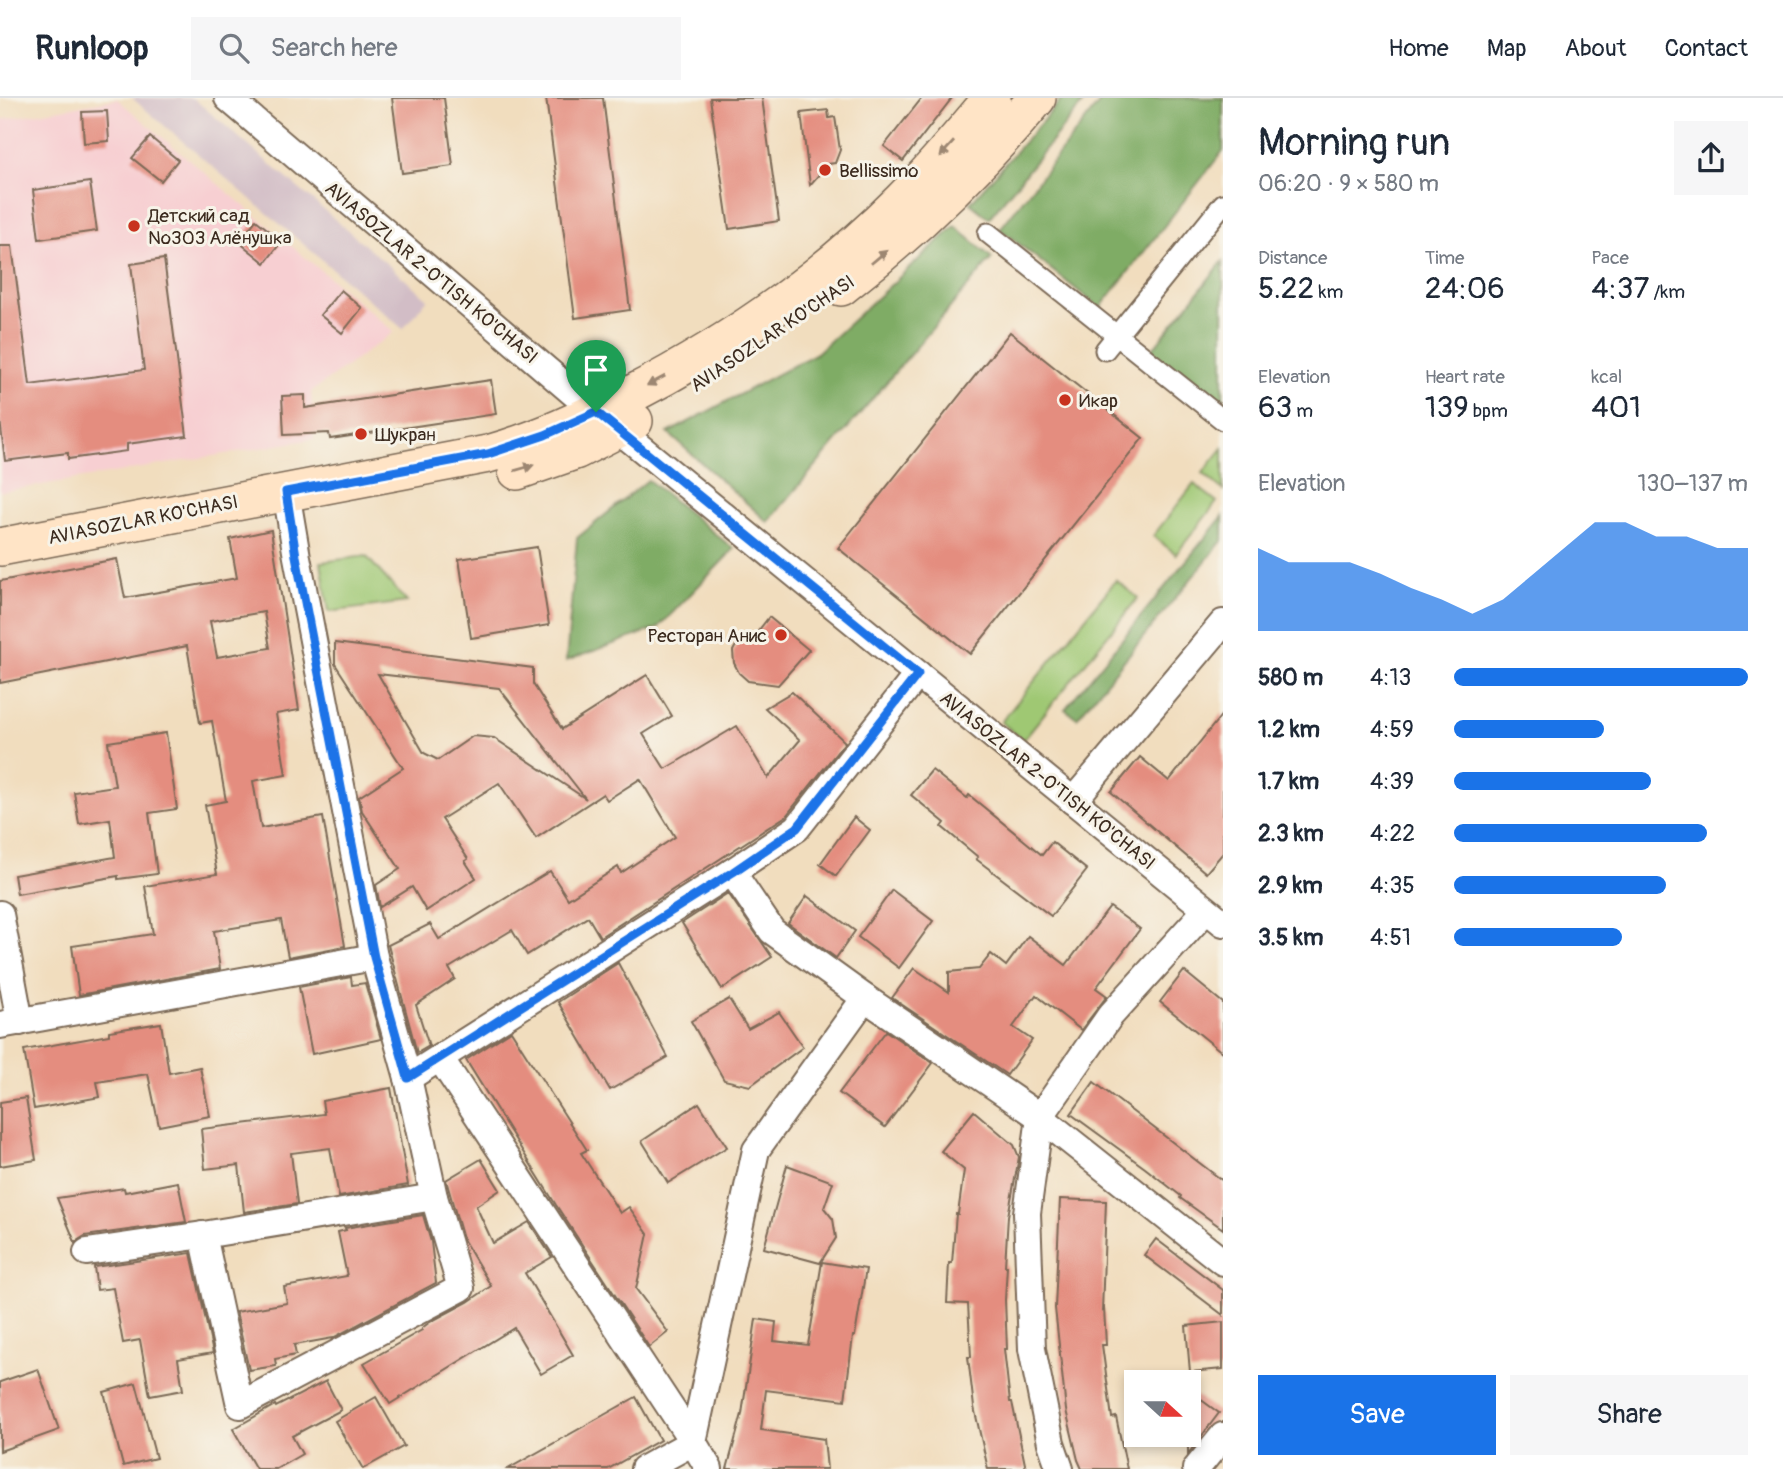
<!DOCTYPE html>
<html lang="en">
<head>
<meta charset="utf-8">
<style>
	body { margin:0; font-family:Pangolin,sans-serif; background:#f6f6f7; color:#1f2937; height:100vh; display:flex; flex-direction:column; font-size:26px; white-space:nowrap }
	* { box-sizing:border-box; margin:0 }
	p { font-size:23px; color:#747a83 }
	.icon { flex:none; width:38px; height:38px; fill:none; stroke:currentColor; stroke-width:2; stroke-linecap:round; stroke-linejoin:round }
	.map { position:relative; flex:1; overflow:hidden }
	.panel { display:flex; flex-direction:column; background:#fff; width:560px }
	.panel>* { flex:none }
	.needle { width:46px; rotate:111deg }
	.tools { position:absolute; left:1124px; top:1272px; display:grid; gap:14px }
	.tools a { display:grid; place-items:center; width:77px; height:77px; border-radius:0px; background:#fff; box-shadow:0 4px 10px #0003; font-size:35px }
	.pin { position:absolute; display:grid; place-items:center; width:60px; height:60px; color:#fff; margin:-72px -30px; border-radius:50% 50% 50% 0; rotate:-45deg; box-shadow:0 0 7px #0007 }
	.pin .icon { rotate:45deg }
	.round { display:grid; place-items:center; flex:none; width:74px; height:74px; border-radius:0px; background:#f6f6f7 }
	.summary { display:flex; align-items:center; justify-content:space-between; height:119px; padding:0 35px }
	h1 { font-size:38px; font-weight:600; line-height:52px }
	.metrics { display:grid; grid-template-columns:repeat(3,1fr); gap:10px; height:119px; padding:7px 35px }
	.metrics div { display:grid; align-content:center }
	.metrics b { font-size:30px; font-weight:600 }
	.metrics small { font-size:19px; font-weight:400 }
	.metrics p { font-size:19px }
	.chart { height:196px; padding:14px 35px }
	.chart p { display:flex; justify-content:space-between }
	.chart svg { width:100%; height:126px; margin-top:7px; fill:#1a73e8; opacity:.7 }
	.cta { display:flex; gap:14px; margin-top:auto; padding:14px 35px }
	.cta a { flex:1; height:80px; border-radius:0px; background:#1a73e8; color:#fff; font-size:28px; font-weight:600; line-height:80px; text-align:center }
	.cta a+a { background:#f6f6f7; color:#1f2937 }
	ul { padding:0 35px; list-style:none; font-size:23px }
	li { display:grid; grid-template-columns:112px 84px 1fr; align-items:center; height:52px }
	li i { height:18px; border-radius:9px; background:#1a73e8 }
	header { display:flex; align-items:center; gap:42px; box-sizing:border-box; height:98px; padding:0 35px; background:#fff; border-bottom:2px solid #e0e1e3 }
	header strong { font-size:33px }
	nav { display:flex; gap:38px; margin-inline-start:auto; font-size:24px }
	.search { width:490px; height:63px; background:#f6f6f7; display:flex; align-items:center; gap:18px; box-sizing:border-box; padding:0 24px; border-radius:0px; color:#747a83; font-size:26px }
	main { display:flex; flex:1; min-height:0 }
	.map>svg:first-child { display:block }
	.built { fill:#f7cfd2 }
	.industrial { fill:#d2bdc6 }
	.green { fill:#9fc873; stroke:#6d7948; stroke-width:2 }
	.forest { fill:#7fac65; stroke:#5d6b42; stroke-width:2 }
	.building { fill:#e48d7f; fill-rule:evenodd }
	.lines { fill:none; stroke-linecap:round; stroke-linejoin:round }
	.pedestrian-casing { stroke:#7b6956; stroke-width:23 }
	.minor-casing { stroke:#7b6956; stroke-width:30 }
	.secondary-casing { stroke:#7b6956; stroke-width:40 }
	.pedestrian { stroke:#fff; stroke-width:19 }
	.minor { stroke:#fff; stroke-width:26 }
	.secondary { stroke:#ffe4c6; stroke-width:37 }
	.oneway { fill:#9d8772 }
	.route-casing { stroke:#fff; stroke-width:14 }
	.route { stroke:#1a73e8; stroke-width:9 }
	.poi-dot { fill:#c8321e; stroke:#f7f3e8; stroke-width:2.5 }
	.labels { text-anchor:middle; stroke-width:6; stroke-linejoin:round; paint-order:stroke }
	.poi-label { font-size:19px; fill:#3b2a1e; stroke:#f7f3e8; text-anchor:start }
	.street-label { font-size:19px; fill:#3b2a1e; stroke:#f7f3e8 }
</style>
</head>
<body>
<header>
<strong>Runloop</strong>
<div class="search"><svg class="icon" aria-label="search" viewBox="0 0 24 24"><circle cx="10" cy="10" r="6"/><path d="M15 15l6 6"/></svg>Search here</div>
<nav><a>Home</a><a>Map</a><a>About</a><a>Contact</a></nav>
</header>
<main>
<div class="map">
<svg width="1223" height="1371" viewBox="0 0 1223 1371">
	<rect width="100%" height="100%" fill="#f7f3e8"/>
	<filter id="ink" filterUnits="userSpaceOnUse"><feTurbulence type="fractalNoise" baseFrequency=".0143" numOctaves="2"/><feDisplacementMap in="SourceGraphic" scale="14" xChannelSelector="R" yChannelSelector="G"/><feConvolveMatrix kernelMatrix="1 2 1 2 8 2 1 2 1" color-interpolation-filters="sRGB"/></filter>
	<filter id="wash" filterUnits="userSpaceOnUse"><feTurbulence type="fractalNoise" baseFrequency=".00686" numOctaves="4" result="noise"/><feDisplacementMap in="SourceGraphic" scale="28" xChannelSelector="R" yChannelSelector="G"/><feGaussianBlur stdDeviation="1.57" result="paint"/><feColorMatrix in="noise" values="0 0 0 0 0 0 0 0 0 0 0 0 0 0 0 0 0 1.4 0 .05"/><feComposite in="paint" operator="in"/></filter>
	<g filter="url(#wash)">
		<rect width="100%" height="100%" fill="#f1ddbe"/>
		<path class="built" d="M117,1L394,234L311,294L314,341L0,394V22Z"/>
		<path class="industrial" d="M132,0H193L428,201L403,231Z"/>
		<g class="green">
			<path d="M1223,350V392L1203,375Z"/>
			<path d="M1194,386L1217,404L1176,456L1153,438Z"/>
			<path d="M366,458L407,504L329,514L321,464Z"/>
			<path d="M1116,482L1138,500L1023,642L1001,624Z"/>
		</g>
		<g class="forest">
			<path d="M1063,0H1087L989,120L970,105Z"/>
			<path d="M1103,0H1223V53L1100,210L1000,131Z"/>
			<path d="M955,128L992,160L768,424L668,335L817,255Z"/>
			<path d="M1223,163V312L1150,254Z"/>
			<path d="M648,382L734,451L658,530L566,563L577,440Z"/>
			<path d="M1223,418V442L1077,620L1065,611Z"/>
		</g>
		<g id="blocks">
			<g class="building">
				<path d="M392,0H444L453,68L402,75Z"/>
				<path d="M546,0H603L630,212L575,220Z"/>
				<path d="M710,0H762L779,123L729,131Z"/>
				<path d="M922,0H952L903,63L884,48Z"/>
				<path d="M828,12L829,20L835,19L840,52L835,65L828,66L810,87L801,15Z"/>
				<path d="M107,13L109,43L84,45L82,14Z"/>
				<path d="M150,39L178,62L161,83L132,60Z"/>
				<path d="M90,84L97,133L39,141L33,92Z"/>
				<path d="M256,122L282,143L265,165L239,144Z"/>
				<path d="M0,148H12L30,287L144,272L131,166L164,161L187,338L127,346V353L68,361V355L5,363L0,322Z"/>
				<path d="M341,192L362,210L342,235L320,217Z"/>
				<path d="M1010,234L1143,340L970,556L838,450Z"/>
				<path d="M491,282L496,316L330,341L329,335L284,337L282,298L305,297V310Z"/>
				<path d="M271,432L299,612L276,616L286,677L253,683L261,730L323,719L345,848L288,859L281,822L214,833L220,871L79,897L72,848L153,836L145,788L217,776L205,707L226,703L212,623L200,625L187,548L0,585V483L117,461L125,500L237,480L230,441ZM264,514L270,550L217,559L210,523Z"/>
				<path d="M537,449L549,527L471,540L459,461Z"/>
				<path d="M769,519L809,552L778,587L748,583L739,575L734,565L733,553L740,540L748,536L755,537Z"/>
				<path d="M335,545L533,570V586L562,631L647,577L672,618L643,636L665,671L737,628L768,680L800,642L765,610L792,594L845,644L786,718L600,839L588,819L527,857L512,832L449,870L455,881L416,907L429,948L417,955L388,847L430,826L439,841L550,773L568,801L618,769L621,775L675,739L640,681L607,702L603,696L536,740L499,685L442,721L468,761L465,763L476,780L426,813L412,789L380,809L376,787L400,771L362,713L359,699L403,670L335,566ZM378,576L499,590L586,701L494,640L473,638L438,662L424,655Z"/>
				<path d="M1223,615V755L1206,775L1111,694L1140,659L1169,683Z"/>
				<path d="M166,635L177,711L149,715L157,776L118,781V778L17,796L14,777L115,759L110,721L79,726L74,694L115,688L108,644Z"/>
				<path d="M932,672L967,700L969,697L1042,757L1052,744L1087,772L1051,818L976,761L978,759L942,729L945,725L911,697Z"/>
				<path d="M854,719L870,732L836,778L820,766Z"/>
				<path d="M892,792L933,823L899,870L858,839Z"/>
				<path d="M728,795L772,859L722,891L682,825Z"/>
				<path d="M807,798L855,833L836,860L788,825Z"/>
				<path d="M1110,809L1140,831L1096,890L1107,898L1081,932L1036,897L1013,929L1032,942L1007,977L892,900L914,870L949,894V874L979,871L991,856L1006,868L1028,838L1066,867Z"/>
				<path d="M618,865L668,959L610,992L558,904Z"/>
				<path d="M1184,873L1223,905V955L1160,904Z"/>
				<path d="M351,879L352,887L365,885L381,941L312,956L299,889Z"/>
				<path d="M729,901L748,931L779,914L803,949L750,988L724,982L691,923Z"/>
				<path d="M161,925L169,975L200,969L210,1018L159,1028L148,976L97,984L100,999L34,1011L24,952L109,937V933Z"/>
				<path d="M511,933L587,1052L581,1055L620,1115L629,1109L648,1136L636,1191L668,1234L649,1249L556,1107L466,962Z"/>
				<path d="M886,933L933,965L885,1029L839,995Z"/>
				<path d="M1094,984L1223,1083V1131L1180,1100L1181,1098L1145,1070L1071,1016Z"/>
				<path d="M391,990L408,1087L339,1099L330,1050L291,1055L297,1106L244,1114L239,1067L205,1071L201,1031L324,1016L322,1003Z"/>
				<path d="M26,1000L36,1062L0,1068V1004Z"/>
				<path d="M699,1005L727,1049L668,1085L642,1043Z"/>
				<path d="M974,1013L1014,1047L1019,1059L1008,1118L1005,1168H1007L1005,1202L1007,1251H1004L1010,1304H1012L1026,1371H988L974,1309L968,1259H971L968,1206L947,1205L949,1165H952L956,1116H958L964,1072L941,1053Z"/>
				<path d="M481,1061L500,1092L476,1108L493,1145L529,1124L552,1159L525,1175L573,1257L541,1276L514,1230L390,1306L364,1265L422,1232V1230L430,1224L468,1204L491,1188L463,1141L446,1082Z"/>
				<path d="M787,1067L833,1084L824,1110L833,1121L836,1140L820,1165L764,1150Z"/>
				<path d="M178,1084L186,1124L85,1138L75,1144L57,1100L124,1090L125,1094Z"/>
				<path d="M1060,1101L1106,1103L1102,1214L1104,1210L1106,1247H1102L1112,1320L1116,1319L1127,1371H1082L1078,1362L1066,1312L1055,1210Z"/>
				<path d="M423,1117L431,1144L436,1185L333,1240L294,1247L296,1257L275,1261L276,1268L249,1272L236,1214L287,1205L284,1189L347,1178L338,1134L346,1132L345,1130Z"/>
				<path d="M1156,1141L1223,1192V1217L1144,1157Z"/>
				<path d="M191,1155L213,1255L178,1261L183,1292L150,1298L140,1242L123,1245L113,1190L97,1192L94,1169Z"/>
				<path d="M822,1164L866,1171L855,1238H853L845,1302L766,1292L761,1332L824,1341L827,1371H727L742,1316L756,1221L776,1224L774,1243L808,1247Z"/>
				<path d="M1223,1224V1271L1190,1274L1186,1228Z"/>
				<path d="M38,1271L59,1332L0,1353V1284Z"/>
				<path d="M326,1283L341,1312L292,1338L302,1356L276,1371H256L233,1331L275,1307L276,1309Z"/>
				<path d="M136,1285L156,1360L123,1368L104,1294Z"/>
				<path d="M1196,1298L1219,1315L1188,1356V1308Z"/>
				<path d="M376,1299L404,1348L363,1371L335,1323Z"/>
				<path d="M636,1299L660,1342L608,1371H508Z"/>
			</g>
		</g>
	</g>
	<g filter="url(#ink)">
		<use href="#blocks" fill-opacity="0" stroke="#7b6956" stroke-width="2"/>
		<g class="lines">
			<defs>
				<g id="pedestrian">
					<path d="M988,135L1223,322"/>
					<path d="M1105,252L1223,106"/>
				</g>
				<g id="minor">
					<path d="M228,0L577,298L1223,825"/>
					<path d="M286,394L297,459L374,859L408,980L732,774L797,730L918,576"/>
					<path d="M1073,703L1223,525"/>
					<path d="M732,774L772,833L865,900L1040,1019L1223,1164"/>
					<path d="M0,816L20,924"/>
					<path d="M0,927L374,859"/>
					<path d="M440,960L693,1344L644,1371"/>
					<path d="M203,1137L240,1307L461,1190L434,1099L408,980"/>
					<path d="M87,1154L203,1137L434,1099"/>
					<path d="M709,1371L693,1344L756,1052L865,900"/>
					<path d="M1060,1371L1051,1345L1032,1251L1027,1115L1040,1019L1110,918L1206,812"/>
					<path d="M1196,1371L1223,1338"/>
				</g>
				<g id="secondary">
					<path d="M841,189C913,133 978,70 1037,0"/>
					<path d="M517,373L577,352L634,323"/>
					<path d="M0,449L488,356C538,342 584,320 630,297C729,246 822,182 901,103C933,71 963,35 992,0"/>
				</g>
			</defs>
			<use href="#pedestrian" class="pedestrian-casing"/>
			<use href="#minor" class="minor-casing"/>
			<use href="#secondary" class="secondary-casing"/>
			<use href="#pedestrian" class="pedestrian"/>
			<use href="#minor" class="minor"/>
			<use href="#secondary" class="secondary"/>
		</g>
		<defs><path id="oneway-solid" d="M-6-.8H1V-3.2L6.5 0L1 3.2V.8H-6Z" transform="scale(1.75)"/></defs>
		<g class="oneway">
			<use href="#oneway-solid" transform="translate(947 51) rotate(132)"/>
			<use href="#oneway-solid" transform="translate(879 159) rotate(-40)"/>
			<use href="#oneway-solid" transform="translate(656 283) rotate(152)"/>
			<use href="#oneway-solid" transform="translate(524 370) rotate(-16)"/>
		</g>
	</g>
	<g class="lines" filter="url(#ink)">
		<defs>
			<path id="route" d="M596,314L918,576L797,730L733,774L408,980L374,859L296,458L286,394L488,356L545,337Z"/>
		</defs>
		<use href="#route" class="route-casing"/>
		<use href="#route" class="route"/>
	</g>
	<g class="poi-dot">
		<circle cx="825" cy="72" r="7"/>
		<circle cx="134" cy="128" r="7"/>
		<circle cx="1065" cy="302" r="7"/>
		<circle cx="361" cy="336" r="7"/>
		<circle cx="781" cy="537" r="7"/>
	</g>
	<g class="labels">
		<g class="poi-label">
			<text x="839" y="79">Bellissimo</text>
			<text x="148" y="124">Детский сад<tspan x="148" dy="22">№303 Алёнушка</tspan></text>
			<text x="1079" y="309">Икар</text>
			<text x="375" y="343">Шукран</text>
			<text x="767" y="544" text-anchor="end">Ресторан Анис</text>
		</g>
		<g class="street-label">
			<text transform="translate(432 174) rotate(40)" y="7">AVIASOZLAR 2-O'TISH KO'CHASI</text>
			<text transform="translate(772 235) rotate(-34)" y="7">AVIASOZLAR KO'CHASI</text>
			<text transform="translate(143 421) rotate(-11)" y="7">AVIASOZLAR KO'CHASI</text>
			<text transform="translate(1048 682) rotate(39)" y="7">AVIASOZLAR 2-O'TISH KO'CHASI</text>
		</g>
	</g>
</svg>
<div class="tools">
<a><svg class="needle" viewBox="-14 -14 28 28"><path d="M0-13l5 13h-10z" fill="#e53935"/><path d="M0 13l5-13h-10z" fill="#747a83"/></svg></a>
</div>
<div class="pin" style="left:596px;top:314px;background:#1e9e55"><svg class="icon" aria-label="arrive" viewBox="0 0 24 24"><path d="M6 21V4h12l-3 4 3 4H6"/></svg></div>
</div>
<section class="panel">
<div class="summary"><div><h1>Morning run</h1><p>06:20 · 9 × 580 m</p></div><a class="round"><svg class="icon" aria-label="share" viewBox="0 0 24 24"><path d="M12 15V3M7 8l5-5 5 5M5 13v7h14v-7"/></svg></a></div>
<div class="metrics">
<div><p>Distance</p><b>5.22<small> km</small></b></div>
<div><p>Time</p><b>24:06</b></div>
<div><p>Pace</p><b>4:37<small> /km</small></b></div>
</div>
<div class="metrics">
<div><p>Elevation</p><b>63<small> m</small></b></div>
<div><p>Heart rate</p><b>139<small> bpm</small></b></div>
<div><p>kcal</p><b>401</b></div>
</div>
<div class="chart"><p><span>Elevation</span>130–137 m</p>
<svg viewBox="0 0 160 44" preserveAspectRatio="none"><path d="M0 44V15L10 20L20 20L30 20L40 24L50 29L60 33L70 38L80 33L90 24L100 15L110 6L120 6L130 11L140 11L150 15L160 15V44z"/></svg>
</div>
<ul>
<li><b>580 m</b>4:13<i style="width:100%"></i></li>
<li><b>1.2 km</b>4:59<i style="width:51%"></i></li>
<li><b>1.7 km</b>4:39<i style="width:67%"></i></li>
<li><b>2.3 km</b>4:22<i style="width:86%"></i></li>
<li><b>2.9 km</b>4:35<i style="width:72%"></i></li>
<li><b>3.5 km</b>4:51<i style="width:57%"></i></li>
</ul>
<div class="cta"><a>Save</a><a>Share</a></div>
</section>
</main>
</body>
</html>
